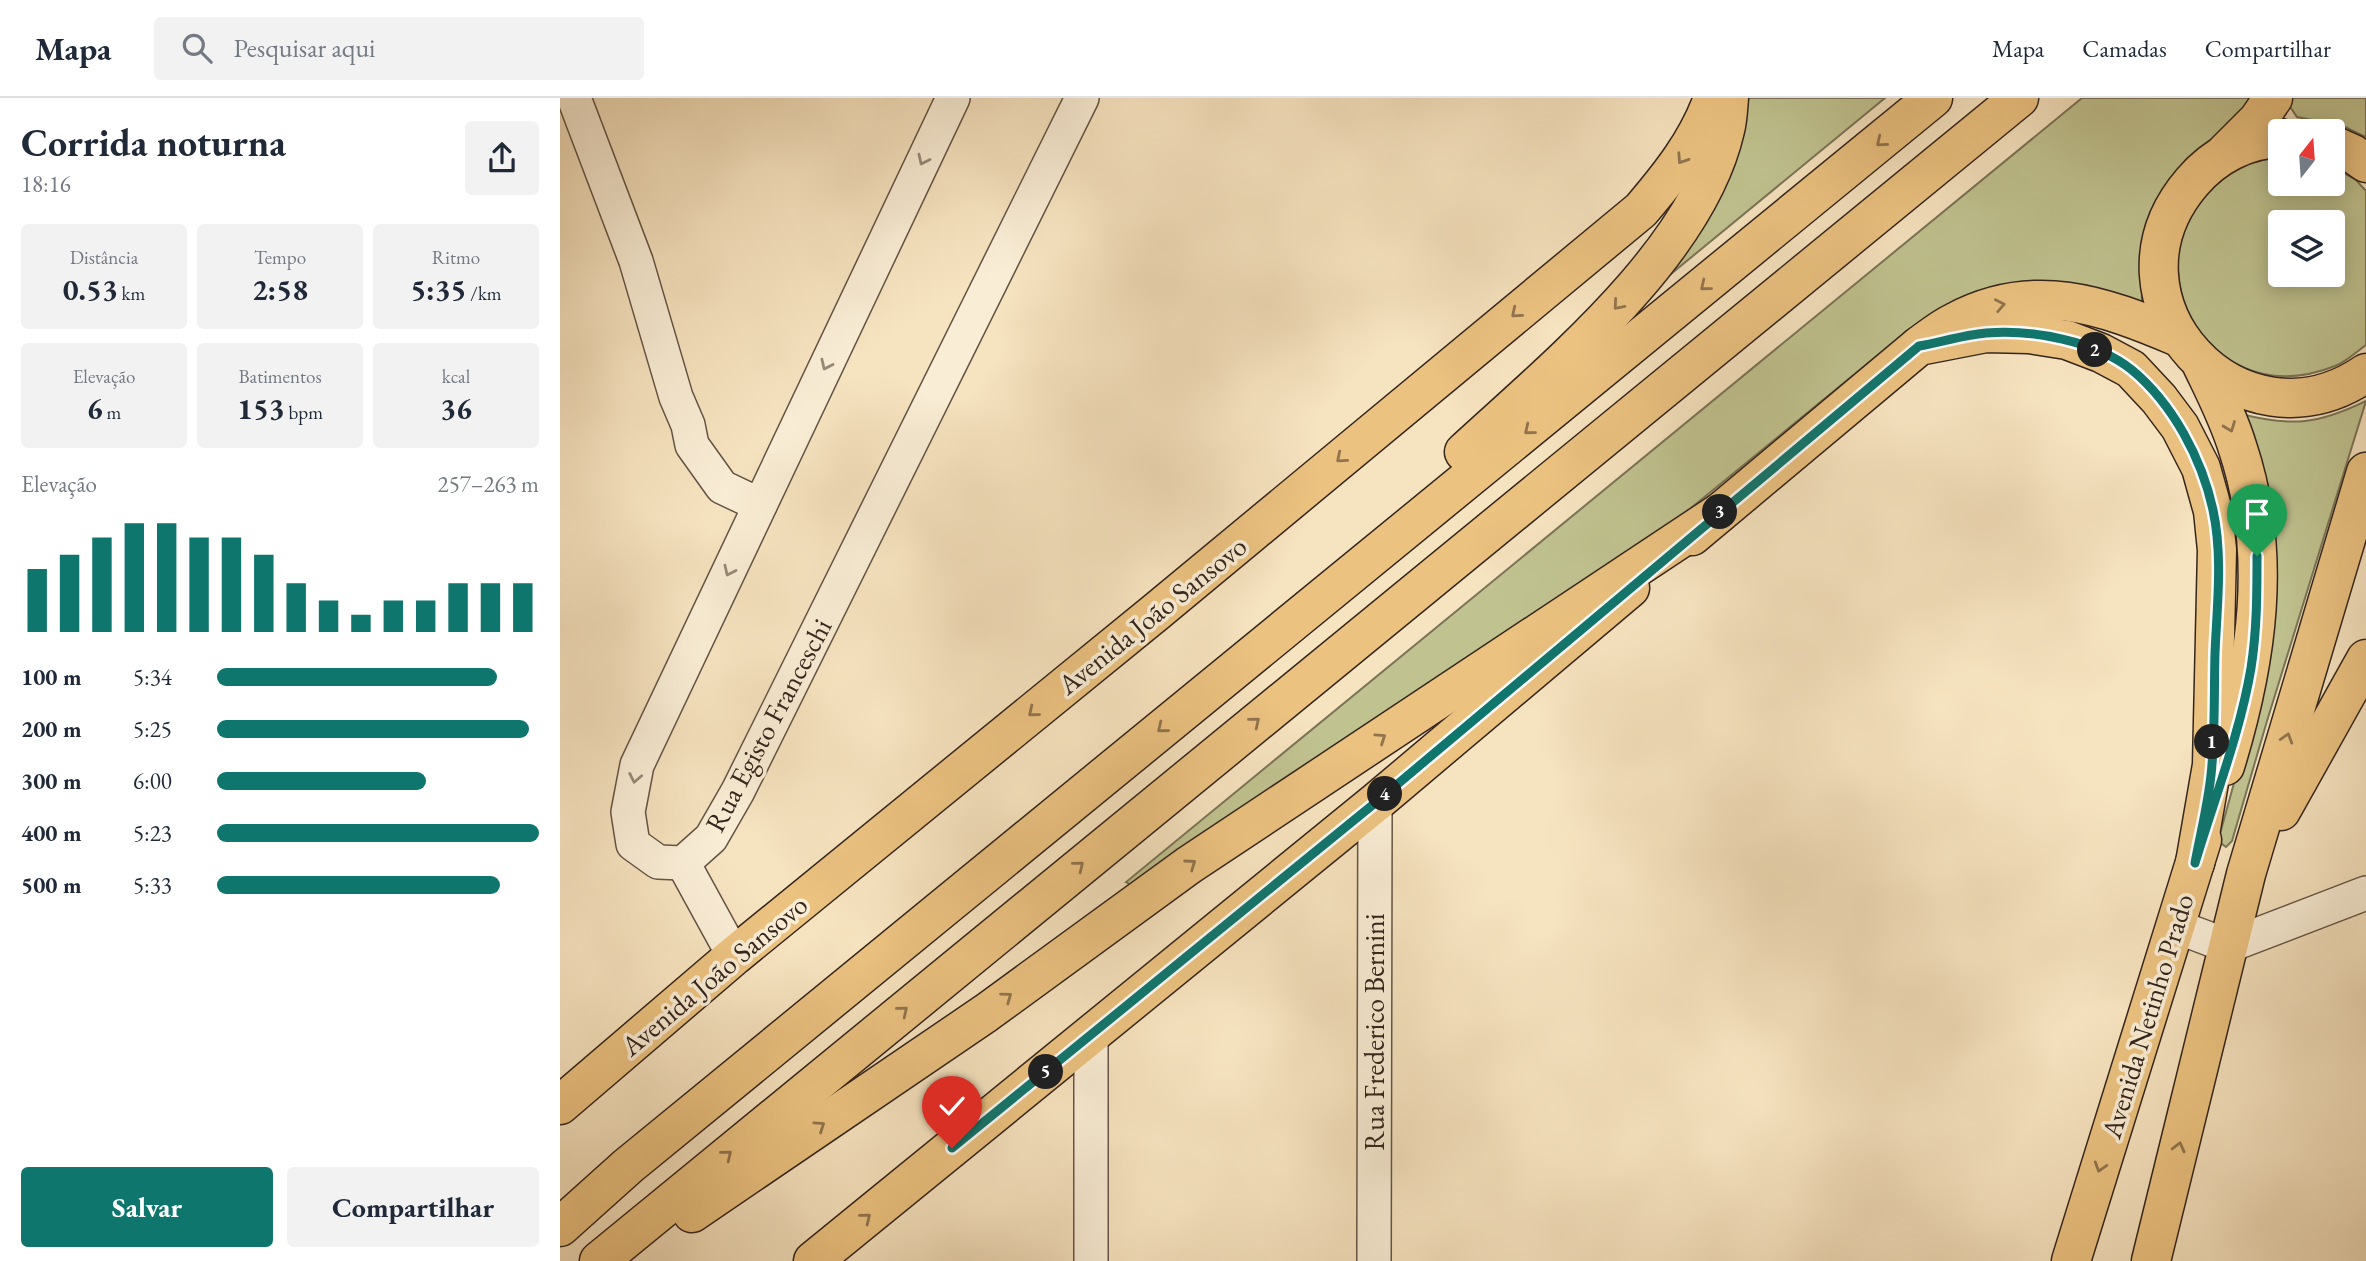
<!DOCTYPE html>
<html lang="pt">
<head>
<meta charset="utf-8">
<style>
	body { margin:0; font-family:"EB Garamond",serif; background:#f2f2f3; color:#1f2937; height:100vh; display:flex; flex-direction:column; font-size:26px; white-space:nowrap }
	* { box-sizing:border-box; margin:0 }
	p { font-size:23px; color:#747a83 }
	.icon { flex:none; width:38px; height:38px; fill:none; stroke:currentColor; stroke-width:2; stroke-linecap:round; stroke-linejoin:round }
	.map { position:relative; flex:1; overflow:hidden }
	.panel { display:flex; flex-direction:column; background:#fff; width:560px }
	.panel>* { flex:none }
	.needle { width:46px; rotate:17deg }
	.tools { position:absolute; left:1708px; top:21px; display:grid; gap:14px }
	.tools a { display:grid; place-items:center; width:77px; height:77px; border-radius:7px; background:#fff; box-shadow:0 4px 18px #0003; font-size:35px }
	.pin { position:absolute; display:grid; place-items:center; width:60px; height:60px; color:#fff; margin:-72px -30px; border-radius:50% 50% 50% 0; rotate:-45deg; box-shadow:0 0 7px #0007 }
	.pin .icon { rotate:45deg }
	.km { position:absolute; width:35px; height:35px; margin:-18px; border-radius:50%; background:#222; color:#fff; font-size:19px; line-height:35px; text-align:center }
	.round { display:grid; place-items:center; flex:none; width:74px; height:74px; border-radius:7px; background:#f2f2f3 }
	.summary { display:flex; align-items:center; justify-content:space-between; height:119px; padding:0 21px }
	h1 { font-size:38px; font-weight:700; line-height:52px }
	.metrics { display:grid; grid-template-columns:repeat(3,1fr); gap:10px; height:119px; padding:7px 21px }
	.metrics div { display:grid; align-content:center; border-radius:7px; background:#f2f2f3; text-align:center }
	.metrics b { font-size:30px; font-weight:700 }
	.metrics small { font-size:19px; font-weight:400 }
	.metrics p { font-size:19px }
	.chart { height:196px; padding:14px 21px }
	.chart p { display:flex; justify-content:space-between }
	.chart svg { width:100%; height:126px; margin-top:7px; stroke:#0f766e; stroke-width:6 }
	.cta { display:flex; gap:14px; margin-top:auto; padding:14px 21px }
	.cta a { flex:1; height:80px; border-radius:7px; background:#0f766e; color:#fff; font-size:28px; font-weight:700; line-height:80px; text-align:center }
	.cta a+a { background:#f2f2f3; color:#1f2937 }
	ul { padding:0 21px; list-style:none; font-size:23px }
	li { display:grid; grid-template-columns:112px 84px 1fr; align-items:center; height:52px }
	li i { height:18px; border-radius:9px; background:#0f766e }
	header { display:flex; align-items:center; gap:42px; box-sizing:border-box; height:98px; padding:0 35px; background:#fff; border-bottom:2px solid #e0e1e3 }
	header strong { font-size:33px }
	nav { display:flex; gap:38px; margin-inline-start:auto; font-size:24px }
	.search { width:490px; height:63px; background:#f2f2f3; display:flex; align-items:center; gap:18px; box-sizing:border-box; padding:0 24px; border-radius:7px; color:#747a83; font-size:26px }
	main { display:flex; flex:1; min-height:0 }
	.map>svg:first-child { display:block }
	.green { fill:#c0c390; stroke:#7a7456; stroke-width:2; fill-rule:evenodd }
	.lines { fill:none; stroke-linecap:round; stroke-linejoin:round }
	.minor-casing { stroke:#645446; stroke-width:36 }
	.major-casing { stroke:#34251d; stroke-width:41 }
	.highway-casing { stroke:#34251d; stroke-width:41 }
	.minor { stroke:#f9edd5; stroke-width:33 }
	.major { stroke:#ebc280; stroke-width:38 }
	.highway { stroke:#ebc280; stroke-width:38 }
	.oneway { stroke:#90744e }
	.oneway2 { stroke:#968979 }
	.route-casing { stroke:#fff; stroke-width:14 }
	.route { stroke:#0f766e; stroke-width:9 }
	.labels { text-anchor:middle; stroke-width:7; stroke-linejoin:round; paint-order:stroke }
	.street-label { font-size:28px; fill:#34251d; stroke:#f9edd5 }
</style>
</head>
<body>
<header>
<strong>Mapa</strong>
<div class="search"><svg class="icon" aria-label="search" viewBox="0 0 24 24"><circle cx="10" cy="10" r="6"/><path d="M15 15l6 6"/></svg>Pesquisar aqui</div>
<nav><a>Mapa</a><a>Camadas</a><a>Compartilhar</a></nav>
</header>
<main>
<section class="panel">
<div class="summary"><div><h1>Corrida noturna</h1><p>18:16</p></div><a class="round"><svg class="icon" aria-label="share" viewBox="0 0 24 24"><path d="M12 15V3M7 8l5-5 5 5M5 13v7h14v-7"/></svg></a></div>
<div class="metrics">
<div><p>Distância</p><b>0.53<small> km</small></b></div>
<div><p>Tempo</p><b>2:58</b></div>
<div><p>Ritmo</p><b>5:35<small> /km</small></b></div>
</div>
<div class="metrics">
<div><p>Elevação</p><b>6<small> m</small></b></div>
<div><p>Batimentos</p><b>153<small> bpm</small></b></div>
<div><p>kcal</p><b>36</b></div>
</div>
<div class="chart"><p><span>Elevação</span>257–263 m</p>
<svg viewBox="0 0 160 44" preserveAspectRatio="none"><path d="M5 44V22M15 44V17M25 44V11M35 44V6M45 44V6M55 44V11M65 44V11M75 44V17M85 44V27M95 44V33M105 44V38M115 44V33M125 44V33M135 44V27M145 44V27M155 44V27"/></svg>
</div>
<ul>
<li><b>100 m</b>5:34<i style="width:87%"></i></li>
<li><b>200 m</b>5:25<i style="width:97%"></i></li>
<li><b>300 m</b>6:00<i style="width:65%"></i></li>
<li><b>400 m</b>5:23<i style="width:100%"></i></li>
<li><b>500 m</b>5:33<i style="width:88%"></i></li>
</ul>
<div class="cta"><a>Salvar</a><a>Compartilhar</a></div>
</section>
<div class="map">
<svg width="1806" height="1163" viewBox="0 0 1806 1163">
	<rect width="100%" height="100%" fill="#f6e3bf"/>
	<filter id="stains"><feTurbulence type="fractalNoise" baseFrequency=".00286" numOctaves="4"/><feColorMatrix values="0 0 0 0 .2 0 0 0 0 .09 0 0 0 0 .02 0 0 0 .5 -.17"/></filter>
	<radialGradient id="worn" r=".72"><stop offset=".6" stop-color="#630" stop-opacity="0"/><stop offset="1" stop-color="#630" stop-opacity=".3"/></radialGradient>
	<g class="green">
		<path d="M1183,0H1325L1100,185Z"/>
		<path d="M1522,0H1694C1681,19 1662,34 1645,50C1587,103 1580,131 1582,208L1377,214L1329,248L1098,437L571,787L566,784Z"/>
		<path d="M1728,0H1806V39L1783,28L1737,19L1726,3Z"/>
		<path d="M1720,59V86H1773V69L1796,82L1806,93V247C1796,254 1786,264 1775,268C1632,325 1551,124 1689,66C1698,62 1710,61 1720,59ZM1720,124H1773V177H1720Z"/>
		<path d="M1806,303L1707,623L1672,743L1666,749L1658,743L1703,580L1681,316C1732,329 1759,326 1806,303Z"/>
	</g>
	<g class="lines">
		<defs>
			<g id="minor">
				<path d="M14,0L76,163L116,299L128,327L132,347L162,389L200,407"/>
				<path d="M393,0L77,667L68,714L73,746L98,764L123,765L151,740L178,693L522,0"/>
				<path d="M123,765L174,858"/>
				<path d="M1615,828L1668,848L1806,795"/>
				<path d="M531,1163V937"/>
				<path d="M814,1163L815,705"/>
			</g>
			<g id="major">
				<path d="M1642,267C1655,294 1669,321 1678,351C1713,457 1697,564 1665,668"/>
				<path d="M1132,438L1359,248L1426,235L1469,236L1507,242L1541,255L1571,271L1599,301L1620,329L1641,370L1653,413L1657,452L1652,667L1635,765"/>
				<path d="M1721,713L1806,561"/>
				<path d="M0,1007L174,858L596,514L1081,112C1110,78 1138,43 1153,0"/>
				<path d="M253,1163L815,705L1070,490"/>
				<path d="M1511,1163L1642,742"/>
				<path d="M1591,1163L1686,776L1806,374"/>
			</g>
			<g id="highway">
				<path d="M1720,40C1686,41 1654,58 1632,84C1531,202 1680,362 1806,275"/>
				<path d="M1773,47L1793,56L1806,65"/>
				<path d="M1666,54L1698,22L1713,0"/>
				<path d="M1359,248C1370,240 1382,230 1395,224C1473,182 1543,207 1618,239"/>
				<path d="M904,354C994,271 1137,155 1165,32C1168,21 1168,10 1169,0"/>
				<path d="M132,1115L426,915L629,767L1159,415"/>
				<path d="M0,1129L68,1068L1373,0"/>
				<path d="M39,1163C511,774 985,387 1459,0"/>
			</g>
		</defs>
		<use href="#minor" class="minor-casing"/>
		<use href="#major" class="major-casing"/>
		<use href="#highway" class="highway-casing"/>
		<use href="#minor" class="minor"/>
		<use href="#major" class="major"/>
		<use href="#highway" class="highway"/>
	</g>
	<defs><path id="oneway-chevron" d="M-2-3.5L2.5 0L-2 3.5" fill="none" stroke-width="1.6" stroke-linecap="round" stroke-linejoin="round" transform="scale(1.75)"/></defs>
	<g class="oneway">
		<use href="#oneway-chevron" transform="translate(1321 44) rotate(140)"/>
		<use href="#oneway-chevron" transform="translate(1122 61) rotate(123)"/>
		<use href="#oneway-chevron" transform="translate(1145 188) rotate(141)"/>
		<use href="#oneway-chevron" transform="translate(1058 207) rotate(131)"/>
		<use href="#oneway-chevron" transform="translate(1440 207) rotate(-11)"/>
		<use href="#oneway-chevron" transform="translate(956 215) rotate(140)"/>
		<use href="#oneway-chevron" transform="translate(1670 329) rotate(69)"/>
		<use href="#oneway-chevron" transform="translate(969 332) rotate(141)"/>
		<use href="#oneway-chevron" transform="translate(781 360) rotate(140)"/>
		<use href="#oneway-chevron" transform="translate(473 614) rotate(141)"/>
		<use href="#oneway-chevron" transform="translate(695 624) rotate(-39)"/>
		<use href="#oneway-chevron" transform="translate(602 630) rotate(141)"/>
		<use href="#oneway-chevron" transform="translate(821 640) rotate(-34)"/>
		<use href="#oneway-chevron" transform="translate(1727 640) rotate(-73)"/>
		<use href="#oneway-chevron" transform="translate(631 766) rotate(-35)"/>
		<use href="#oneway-chevron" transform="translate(519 768) rotate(-39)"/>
		<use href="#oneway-chevron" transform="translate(447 899) rotate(-36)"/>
		<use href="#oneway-chevron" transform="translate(343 913) rotate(-39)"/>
		<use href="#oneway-chevron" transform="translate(260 1028) rotate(-34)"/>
		<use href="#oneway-chevron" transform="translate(1619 1049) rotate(-76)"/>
		<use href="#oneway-chevron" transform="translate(167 1057) rotate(-39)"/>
		<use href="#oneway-chevron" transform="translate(1540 1069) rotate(107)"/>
		<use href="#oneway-chevron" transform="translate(306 1120) rotate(-39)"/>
	</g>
	<g class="oneway2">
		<use href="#oneway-chevron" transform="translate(363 62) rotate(115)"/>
		<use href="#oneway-chevron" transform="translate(266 267) rotate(115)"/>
		<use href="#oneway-chevron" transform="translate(169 473) rotate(115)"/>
		<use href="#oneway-chevron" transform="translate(75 680) rotate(101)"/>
	</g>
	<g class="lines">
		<defs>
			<path id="route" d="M392,1050L815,705L1359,248C1381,244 1404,237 1426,235C1471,231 1536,243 1572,272C1613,306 1642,361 1653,412C1663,458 1657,508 1655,555C1654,592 1655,629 1652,666C1650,699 1641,732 1635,765C1654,701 1680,636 1691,570C1697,532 1697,495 1697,458"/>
		</defs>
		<use href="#route" class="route-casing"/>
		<use href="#route" class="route"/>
	</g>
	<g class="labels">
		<g class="street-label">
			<text transform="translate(592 517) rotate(-39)" y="10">Avenida João Sansovo</text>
			<text transform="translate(208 627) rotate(-62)" y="10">Rua Egisto Franceschi</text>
			<text transform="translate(154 877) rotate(-40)" y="10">Avenida João Sansovo</text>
			<text transform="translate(1587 918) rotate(-73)" y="10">Avenida Netinho Prado</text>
			<text transform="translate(814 934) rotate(-90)" y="10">Rua Frederico Bernini</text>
		</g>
	</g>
	<rect width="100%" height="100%" filter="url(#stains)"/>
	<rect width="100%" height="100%" fill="url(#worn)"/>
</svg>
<div class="tools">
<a><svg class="needle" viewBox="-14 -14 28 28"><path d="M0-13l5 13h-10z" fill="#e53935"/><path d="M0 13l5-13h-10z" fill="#747a83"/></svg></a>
<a><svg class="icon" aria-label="layers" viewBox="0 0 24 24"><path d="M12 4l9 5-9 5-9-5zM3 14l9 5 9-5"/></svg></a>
</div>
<div class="pin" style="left:1697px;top:458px;background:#1e9e55"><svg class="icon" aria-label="arrive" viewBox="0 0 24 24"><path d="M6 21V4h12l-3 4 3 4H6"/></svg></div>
<div class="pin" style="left:392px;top:1050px;background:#d93025"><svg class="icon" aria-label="check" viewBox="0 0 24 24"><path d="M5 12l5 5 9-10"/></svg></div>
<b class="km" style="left:1652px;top:644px">1</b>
<b class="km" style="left:1535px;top:252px">2</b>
<b class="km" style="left:1160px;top:414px">3</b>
<b class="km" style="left:825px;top:696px">4</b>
<b class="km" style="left:486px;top:974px">5</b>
</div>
</main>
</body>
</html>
